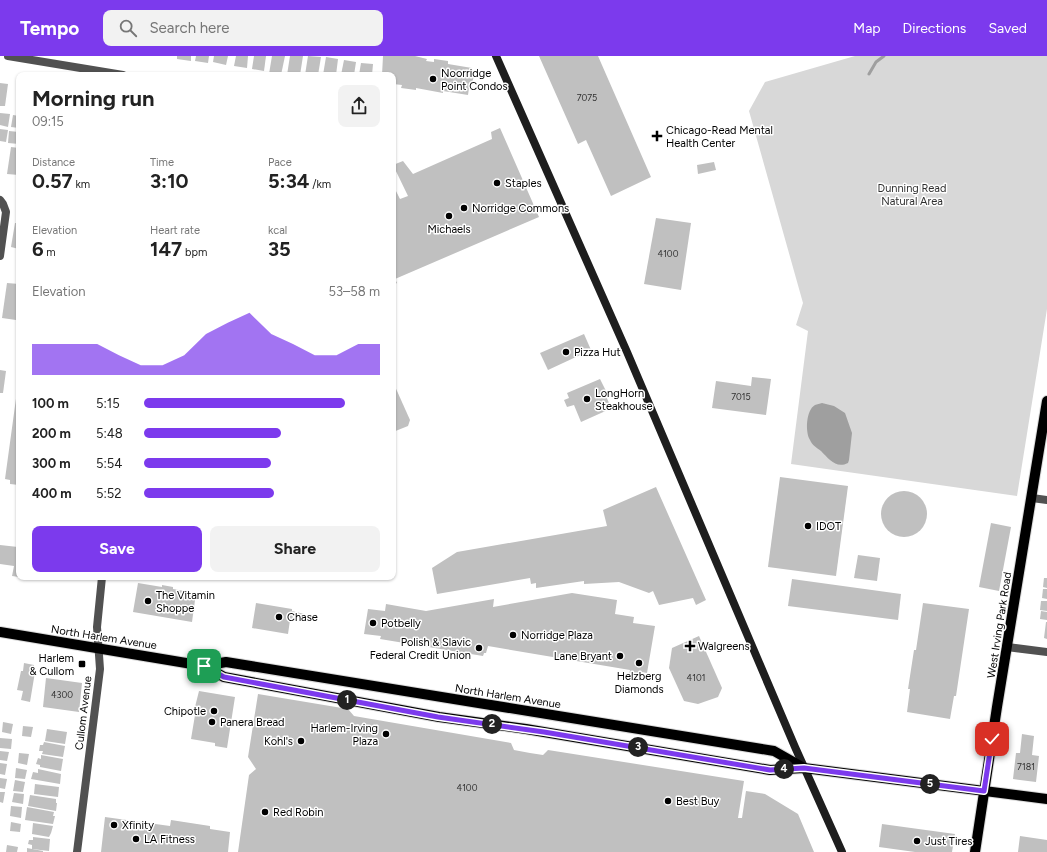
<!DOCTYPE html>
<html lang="en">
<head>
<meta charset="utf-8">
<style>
	body { margin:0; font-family:Figtree,sans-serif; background:#f2f2f2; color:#222; height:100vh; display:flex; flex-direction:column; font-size:15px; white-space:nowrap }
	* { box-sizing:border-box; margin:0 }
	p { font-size:13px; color:#767676 }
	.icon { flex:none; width:22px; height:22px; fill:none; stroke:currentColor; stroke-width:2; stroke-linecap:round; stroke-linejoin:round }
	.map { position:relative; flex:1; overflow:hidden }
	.drawer { position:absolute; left:16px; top:16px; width:380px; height:508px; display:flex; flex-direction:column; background:#fff; border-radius:8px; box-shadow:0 1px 3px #0004 }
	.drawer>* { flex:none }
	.pin { position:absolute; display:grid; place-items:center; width:34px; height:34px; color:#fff; margin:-17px; border-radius:8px; box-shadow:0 2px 6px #0006 }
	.km { position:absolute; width:20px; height:20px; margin:-10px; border-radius:50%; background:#222; color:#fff; font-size:11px; line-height:20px; text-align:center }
	.round { display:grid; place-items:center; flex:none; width:42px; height:42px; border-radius:8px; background:#f2f2f2 }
	.summary { display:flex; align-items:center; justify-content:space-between; height:68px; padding:0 16px }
	h1 { font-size:22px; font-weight:700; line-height:30px }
	.stats { display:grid; grid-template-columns:repeat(3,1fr); gap:6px; height:68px; padding:4px 16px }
	.stats div { display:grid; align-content:center }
	.stats b { font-size:20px; font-weight:700 }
	.stats small { font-size:11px; font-weight:400 }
	.stats p { font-size:11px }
	.chart { height:112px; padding:8px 16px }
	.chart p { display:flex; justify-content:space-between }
	.chart svg { width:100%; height:72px; margin-top:4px; fill:#7c3aed; opacity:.7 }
	.button { display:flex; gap:8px; margin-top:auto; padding:8px 16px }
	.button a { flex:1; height:46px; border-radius:8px; background:#7c3aed; color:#fff; font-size:16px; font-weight:700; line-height:46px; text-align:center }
	.button a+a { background:#f2f2f2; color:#222 }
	ul { padding:0 16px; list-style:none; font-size:13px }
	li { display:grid; grid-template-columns:64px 48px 1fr; align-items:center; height:30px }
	li i { height:10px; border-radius:5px; background:#7c3aed }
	header { display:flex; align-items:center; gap:24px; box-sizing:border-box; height:56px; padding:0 20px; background:#7c3aed; color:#fff }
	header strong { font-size:19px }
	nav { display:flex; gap:22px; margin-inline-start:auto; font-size:14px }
	.search { width:280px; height:36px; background:#f2f2f2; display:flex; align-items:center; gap:10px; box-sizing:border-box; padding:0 14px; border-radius:8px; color:#767676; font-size:15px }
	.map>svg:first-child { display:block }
	.green { fill:#d8d8d8 }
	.water { fill:#9f9f9f }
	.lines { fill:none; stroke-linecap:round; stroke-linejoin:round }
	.stream { stroke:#9f9f9f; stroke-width:3 }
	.building { fill:#c0c0c0 }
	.primary-casing { stroke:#dbdbdb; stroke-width:12 }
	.minor { stroke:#515151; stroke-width:8 }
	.secondary { stroke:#1e1e1e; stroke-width:8 }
	.primary { stroke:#000; stroke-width:10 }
	.route-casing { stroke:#fff; stroke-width:8 }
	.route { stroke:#7c3aed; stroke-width:5 }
	.poi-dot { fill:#000; stroke:#fff; stroke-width:1.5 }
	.labels { text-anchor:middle; stroke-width:3; stroke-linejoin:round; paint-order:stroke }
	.number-label { font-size:9px; fill:#303030 }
	.poi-label { font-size:11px; fill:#000; stroke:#fff; text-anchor:start }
	.park-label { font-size:11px; fill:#2f2f2f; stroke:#fff }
	.street-label { font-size:11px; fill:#000; stroke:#fff }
</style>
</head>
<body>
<header>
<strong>Tempo</strong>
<div class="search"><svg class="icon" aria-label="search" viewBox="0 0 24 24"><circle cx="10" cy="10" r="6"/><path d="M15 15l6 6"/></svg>Search here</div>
<nav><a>Map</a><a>Directions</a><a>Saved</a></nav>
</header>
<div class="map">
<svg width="1047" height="796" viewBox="0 0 1047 796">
	<rect width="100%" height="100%" fill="#fff"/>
	<path class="green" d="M855,0H1047V253L1017,440L791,408L808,275L796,269L803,247L749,55L765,26Z"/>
	<path class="water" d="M822,347L834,350L845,357L852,377L849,404L848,407C836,413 829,403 821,395C817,392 812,389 810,384C805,376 806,354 815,349C817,348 820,348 822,347Z"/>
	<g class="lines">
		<path class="stream" d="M869,18L876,6L884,0"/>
	</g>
	<g class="building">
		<path d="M177,0H191V5L177,3Z"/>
		<path d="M196,0H209L208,7L195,5Z"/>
		<path d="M214,0H228L226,9L213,6Z"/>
		<path d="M236,0H248L247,12L234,10Z"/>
		<path d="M254,0H266L264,15L252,13Z"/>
		<path d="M272,0H285L281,19L269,18Z"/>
		<path d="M290,0H303L300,19H287Z"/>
		<path d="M308,0L321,1L318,19H305Z"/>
		<path d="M383,0H415L427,3L426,5L434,6V3L448,5V8L472,12L471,18L474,19L471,33L469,32L468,39L443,35V37L416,32V34L401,32L402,29L393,28V19H382Z"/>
		<path d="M539,0H598L651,121L611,140L586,84L578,88Z"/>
		<path d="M326,1L338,3L336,19H323Z"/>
		<path d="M344,4L356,6L354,19H341Z"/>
		<path d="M361,7L373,8L372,19H359Z"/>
		<path d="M0,27L8,28L5,50H0Z"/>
		<path d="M0,57L10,58L8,71L0,69Z"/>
		<path d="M13,59L19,60V72L11,71Z"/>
		<path d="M500,72L539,161L395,223L397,227L393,229V134L395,133L400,143L408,140L393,109L403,105L413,118L492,83L491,76Z"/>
		<path d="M0,73L8,74L6,86L0,85Z"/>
		<path d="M9,75L19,76V88L8,87Z"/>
		<path d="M11,91L19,92V119L7,118Z"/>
		<path d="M714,106L716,114L698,118L697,109Z"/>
		<path d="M656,162L691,167L681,234L644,228Z"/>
		<path d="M15,167H19V193L11,191Z"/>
		<path d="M7,227L19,228V241L16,264L2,262Z"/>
		<path d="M584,278L591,294L548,314L540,297Z"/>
		<path d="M0,314L6,315L3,337H0Z"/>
		<path d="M752,321L771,323L766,359L712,352L716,325L751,330Z"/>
		<path d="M600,323L608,339L606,340L609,347H607L610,353L581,366L574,349L567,351L564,344L569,342L567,337Z"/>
		<path d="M393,326L410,364L408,370L393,376Z"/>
		<path d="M18,328H19V429L10,428V424L5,423Z"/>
		<path d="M780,421L848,430L836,520L768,511Z"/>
		<path d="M656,431L706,544L696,549L693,542L659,549L653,535L649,537L619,526L584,528V525L536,532V527L531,528L530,522L437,538L432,512L457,496L607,470L603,454Z"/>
		<circle cx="904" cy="458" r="23"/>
		<path d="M991,467L1011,471L999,535L979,531Z"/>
		<path d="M18,487H19V521L12,520L14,510L0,508V489L18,491Z"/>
		<path d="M858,499L880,502L877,525L854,522Z"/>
		<path d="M1044,522H1047V532L1043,531Z"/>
		<path d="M792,523L901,538L898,564L788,550Z"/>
		<path d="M138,527L162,531V529L173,531V533L196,537L192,566L133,556Z"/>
		<path d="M1043,533H1047V543L1042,542Z"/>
		<path d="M572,537L617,544L615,558L634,561L633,567L655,570L647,617L642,616V621L629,619L630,614L488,590L486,597H484L483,600L380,583L381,580L364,578L368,553L385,555L386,548L426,555L494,543L493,551Z"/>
		<path d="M1041,545H1047V555L1040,554Z"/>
		<path d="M256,547L292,553V555L304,558L302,566L290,564L288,578L252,572Z"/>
		<path d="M923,547L969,553L956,640H954L950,663L907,656L910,633H908L914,594H916Z"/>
		<path d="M1041,555L1047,556V564L1040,563Z"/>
		<path d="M1046,566H1047V583L1044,582Z"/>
		<path d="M699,580L722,632L718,641L698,648L684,645L669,612L672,592Z"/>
		<path d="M24,607L34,609L33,615L35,616L30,646L21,644L23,635L17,634L21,615H23Z"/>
		<path d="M46,622L82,627L79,656L43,651Z"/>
		<path d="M199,635L235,641L227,692L215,690V687L191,683L195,659H193Z"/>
		<path d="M258,638L348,653L354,660L511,687L514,694L530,697L543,699L548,694L744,725L738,762H742L746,735L765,738L798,758L814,796H238L249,719L256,713L248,701Z"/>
		<path d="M3,666L13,668L11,678L2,676Z"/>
		<path d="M23,670L33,671L31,681L22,680Z"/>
		<path d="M47,673L67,676L65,688L45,685Z"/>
		<path d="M1022,678L1034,680L1032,699L1039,700L1036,726L1013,723L1016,697H1020Z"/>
		<path d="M0,682L12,683L11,693L0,692Z"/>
		<path d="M44,686L65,690L63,701L42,698L43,695H39L40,689H43Z"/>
		<path d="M0,695L9,696L7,705L0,704Z"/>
		<path d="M19,697L29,698L27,709L18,707Z"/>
		<path d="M41,699L63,703L61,715L40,711V709L36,708L38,702L41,703Z"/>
		<path d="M0,707L7,708L5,719L0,718Z"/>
		<path d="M16,712L27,714L25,723L15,722Z"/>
		<path d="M38,713L61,718L60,728L31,723L33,716L38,717Z"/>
		<path d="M0,722L7,723L5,733L0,732Z"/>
		<path d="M15,724L25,726L23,736L13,735Z"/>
		<path d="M35,728L59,731L58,741L34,738Z"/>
		<path d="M0,736H5L3,747L0,746Z"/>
		<path d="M14,737L24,738L23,748L12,746Z"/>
		<path d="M30,739L56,743V747H57L56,755L28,750Z"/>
		<path d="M11,750L22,751L21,762L10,760Z"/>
		<path d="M27,751L54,756L53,760H55L53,768L25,764Z"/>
		<path d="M105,761L170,770L171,764L210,770V773L230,776L228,796H101Z"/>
		<path d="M11,766L21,768L20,776L10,775Z"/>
		<path d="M33,767L53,770L51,777L49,781L32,778Z"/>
		<path d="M882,768L955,778L952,796H915L879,791Z"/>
		<path d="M1020,780L1047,784V796H1018Z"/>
		<path d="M33,781L50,783L49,795L32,793V789L28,788L29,784H33Z"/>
		<path d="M7,789L18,791L17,796H6Z"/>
		<path d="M27,792L43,795V796H27Z"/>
	</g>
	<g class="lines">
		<defs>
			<g id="primary">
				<path d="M0,576L204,610L224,621L439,661L526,673L770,714L804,712L1047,743"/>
				<path d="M204,610L226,606L774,695L804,712"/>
				<path d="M975,796L997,651L1047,345"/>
			</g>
		</defs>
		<use href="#primary" class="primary-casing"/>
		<g class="minor">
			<path d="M8,0L123,19"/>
			<path d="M0,144L3,148L6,156L0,200"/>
			<path d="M1032,442L1047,444"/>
			<path d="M1007,591L1047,596"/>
			<path d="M77,796L100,613L97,571L102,521"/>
		</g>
		<path class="secondary" d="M496,0L627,296L795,691L842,796"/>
		<use href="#primary" class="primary"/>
	</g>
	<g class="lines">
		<defs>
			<path id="route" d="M204,610L224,621L438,661L544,676L770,714L804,712L984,735L992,683"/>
		</defs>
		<use href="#route" class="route-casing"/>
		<use href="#route" class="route"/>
	</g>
	<g class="poi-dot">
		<circle cx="433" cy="23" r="4"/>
		<path d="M655 74h4v4h4v4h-4v4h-4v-4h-4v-4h4z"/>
		<circle cx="497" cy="127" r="4"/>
		<circle cx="464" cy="152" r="4"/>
		<circle cx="449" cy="160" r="4"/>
		<circle cx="566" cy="296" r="4"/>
		<circle cx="587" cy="343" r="4"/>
		<circle cx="808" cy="470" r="4"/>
		<circle cx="148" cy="545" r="4"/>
		<circle cx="279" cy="561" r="4"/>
		<circle cx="373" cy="567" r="4"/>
		<circle cx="513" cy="579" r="4"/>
		<path d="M688 584h4v4h4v4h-4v4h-4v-4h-4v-4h4z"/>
		<circle cx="479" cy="592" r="4"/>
		<circle cx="620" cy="600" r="4"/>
		<circle cx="639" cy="607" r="4"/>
		<rect x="78" y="604" width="8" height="8" rx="2"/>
		<circle cx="214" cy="655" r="4"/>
		<circle cx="212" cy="666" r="4"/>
		<circle cx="386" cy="678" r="4"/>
		<circle cx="301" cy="685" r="4"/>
		<circle cx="668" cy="745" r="4"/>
		<circle cx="265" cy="756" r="4"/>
		<circle cx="114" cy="769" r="4"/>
		<circle cx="136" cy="783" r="4"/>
		<circle cx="917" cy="785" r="4"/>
	</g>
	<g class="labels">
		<g class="number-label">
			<text x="587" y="45">7075</text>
			<text x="668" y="201">4100</text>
			<text x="741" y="344">7015</text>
			<text x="696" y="625">4101</text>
			<text x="62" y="642">4300</text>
			<text x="1026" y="714">7181</text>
			<text x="467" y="735">4100</text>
		</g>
		<g class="poi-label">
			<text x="441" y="21">Noorridge<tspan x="441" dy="13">Point Condos</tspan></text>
			<text x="666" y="78">Chicago-Read Mental<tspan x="666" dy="13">Health Center</tspan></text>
			<text x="505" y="131">Staples</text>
			<text x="472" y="156">Norridge Commons</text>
			<text x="449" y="177" text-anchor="middle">Michaels</text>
			<text x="574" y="300">Pizza Hut</text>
			<text x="595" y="341">LongHorn<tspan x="595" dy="13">Steakhouse</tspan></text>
			<text x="816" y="474">IDOT</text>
			<text x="156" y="543">The Vitamin<tspan x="156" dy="13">Shoppe</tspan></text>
			<text x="287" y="565">Chase</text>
			<text x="381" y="571">Potbelly</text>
			<text x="521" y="583">Norridge Plaza</text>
			<text x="471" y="590" text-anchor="end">Polish &amp; Slavic<tspan x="471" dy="13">Federal Credit Union</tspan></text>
			<text x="698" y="594">Walgreens</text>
			<text x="612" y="604" text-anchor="end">Lane Bryant</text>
			<text x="74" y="606" text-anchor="end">Harlem<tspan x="74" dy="13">&amp; Cullom</tspan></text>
			<text x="639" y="624" text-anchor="middle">Helzberg<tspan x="639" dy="13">Diamonds</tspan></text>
			<text x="206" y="659" text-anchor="end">Chipotle</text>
			<text x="220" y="670">Panera Bread</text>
			<text x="378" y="676" text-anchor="end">Harlem-Irving<tspan x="378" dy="13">Plaza</tspan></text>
			<text x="293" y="689" text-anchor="end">Kohl's</text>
			<text x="676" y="749">Best Buy</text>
			<text x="273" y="760">Red Robin</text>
			<text x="122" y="773">Xfinity</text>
			<text x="144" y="787">LA Fitness</text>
			<text x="925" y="789">Just Tires</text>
		</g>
		<g class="park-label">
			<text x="912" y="136">Dunning Read<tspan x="912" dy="13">Natural Area</tspan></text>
		</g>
		<g class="street-label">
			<text transform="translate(999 569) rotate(-81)" y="4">West Irving Park Road</text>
			<text transform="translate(104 581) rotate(9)" y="4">North Harlem Avenue</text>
			<text transform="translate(508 640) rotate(9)" y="4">North Harlem Avenue</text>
			<text transform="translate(83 657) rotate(-83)" y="4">Cullom Avenue</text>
		</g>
	</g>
</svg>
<div class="pin" style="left:204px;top:610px;background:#1e9e55"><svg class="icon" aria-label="arrive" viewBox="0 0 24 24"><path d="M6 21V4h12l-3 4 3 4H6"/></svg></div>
<div class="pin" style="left:992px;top:683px;background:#d93025"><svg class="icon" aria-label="check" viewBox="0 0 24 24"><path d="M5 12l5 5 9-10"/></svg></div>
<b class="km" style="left:347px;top:644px">1</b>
<b class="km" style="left:492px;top:668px">2</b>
<b class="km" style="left:638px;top:691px">3</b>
<b class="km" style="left:784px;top:713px">4</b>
<b class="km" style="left:930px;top:728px">5</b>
<section class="drawer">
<div class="summary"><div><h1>Morning run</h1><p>09:15</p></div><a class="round"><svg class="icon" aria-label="share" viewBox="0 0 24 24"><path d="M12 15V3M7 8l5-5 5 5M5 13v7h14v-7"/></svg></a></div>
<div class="stats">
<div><p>Distance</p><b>0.57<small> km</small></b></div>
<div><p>Time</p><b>3:10</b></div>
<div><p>Pace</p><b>5:34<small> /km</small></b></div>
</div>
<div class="stats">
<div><p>Elevation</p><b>6<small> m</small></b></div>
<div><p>Heart rate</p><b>147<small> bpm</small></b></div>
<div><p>kcal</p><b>35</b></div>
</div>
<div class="chart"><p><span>Elevation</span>53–58 m</p>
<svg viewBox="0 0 160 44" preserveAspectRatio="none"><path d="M0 44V25L10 25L20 25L30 25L40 32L50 38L60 38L70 32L80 19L90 12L100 6L110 19L120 25L130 32L140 32L150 25L160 25V44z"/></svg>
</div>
<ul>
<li><b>100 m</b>5:15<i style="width:85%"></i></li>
<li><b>200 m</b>5:48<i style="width:58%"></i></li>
<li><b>300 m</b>5:54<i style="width:54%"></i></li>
<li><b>400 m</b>5:52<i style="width:55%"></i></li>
</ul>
<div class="button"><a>Save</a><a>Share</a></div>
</section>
</div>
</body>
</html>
